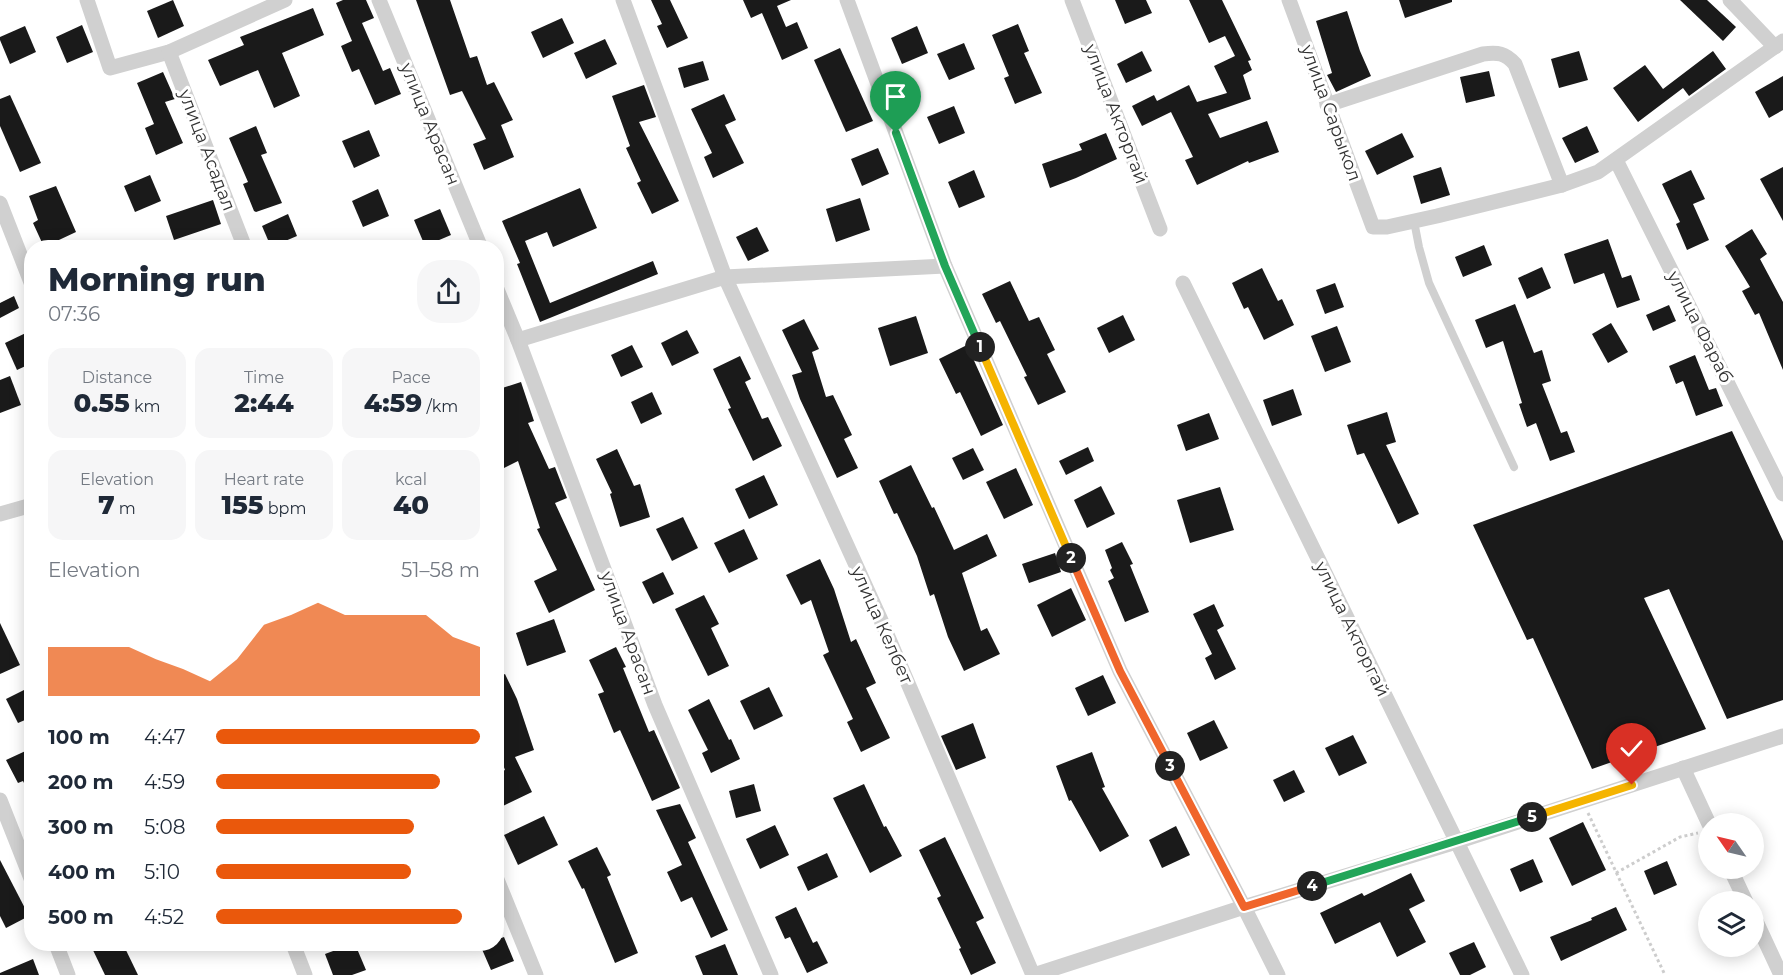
<!DOCTYPE html>
<html lang="en">
<head>
<meta charset="utf-8">
<style>
	body { margin:0; font-family:Montserrat,sans-serif; background:#f6f6f7; color:#1f2937; height:100vh; display:flex; flex-direction:column; font-size:22px; white-space:nowrap }
	* { box-sizing:border-box; margin:0 }
	p { font-size:20px; color:#747a83 }
	.icon { flex:none; width:33px; height:33px; fill:none; stroke:currentColor; stroke-width:2; stroke-linecap:round; stroke-linejoin:round }
	.map { position:relative; flex:1; overflow:hidden }
	.side { position:absolute; left:24px; top:240px; width:480px; height:711px; display:flex; flex-direction:column; background:#fff; border-radius:24px; box-shadow:0 3px 15px #0003 }
	.side>* { flex:none }
	.needle { width:39px; rotate:304deg }
	.fabs { position:absolute; left:1698px; top:813px; display:grid; gap:12px }
	.fabs a { display:grid; place-items:center; width:66px; height:66px; border-radius:50%; background:#fff; box-shadow:0 3px 15px #0003; font-size:30px }
	.pin { position:absolute; display:grid; place-items:center; width:51px; height:51px; color:#fff; margin:-62px -26px; border-radius:50% 50% 50% 0; rotate:-45deg; box-shadow:0 0 6px #0007 }
	.pin .icon { rotate:45deg }
	.km { position:absolute; width:30px; height:30px; margin:-15px; border-radius:50%; background:#222; color:#fff; font-size:16px; line-height:30px; text-align:center }
	.round { display:grid; place-items:center; flex:none; width:63px; height:63px; border-radius:24px; background:#f6f6f7 }
	.overview { display:flex; align-items:center; justify-content:space-between; height:102px; padding:0 24px }
	h1 { font-size:33px; font-weight:800; line-height:45px }
	.metrics { display:grid; grid-template-columns:repeat(3,1fr); gap:9px; height:102px; padding:6px 24px }
	.metrics div { display:grid; align-content:center; border-radius:15px; background:#f6f6f7; text-align:center }
	.metrics b { font-size:26px; font-weight:800 }
	.metrics small { font-size:16px; font-weight:400 }
	.metrics p { font-size:16px }
	.chart { height:168px; padding:12px 24px }
	.chart p { display:flex; justify-content:space-between }
	.chart svg { width:100%; height:108px; margin-top:6px; fill:#ea580c; opacity:.7 }
	ul { padding:0 24px; list-style:none; font-size:20px }
	li { display:grid; grid-template-columns:96px 72px 1fr; align-items:center; height:45px }
	li i { height:15px; border-radius:8px; background:#ea580c }
	.map>svg:first-child { display:block }
	.building { fill:#1a1a1a }
	.lines { fill:none; stroke-linecap:round; stroke-linejoin:round }
	.path { stroke:#cdcdcd; stroke-width:3; stroke-dasharray:3 3; stroke-linecap:butt }
	.lane { stroke:#d0d0d0; stroke-width:8 }
	.street { stroke:#d0d0d0; stroke-width:15 }
	.split-1-casing { stroke:#fff; stroke-width:12 }
	.split-2-casing { stroke:#fff; stroke-width:12 }
	.split-3-casing { stroke:#fff; stroke-width:12 }
	.split-4-casing { stroke:#fff; stroke-width:12 }
	.split-5-casing { stroke:#fff; stroke-width:12 }
	.split-6-casing { stroke:#fff; stroke-width:12 }
	.split-1 { stroke:#22a559; stroke-width:8 }
	.split-2 { stroke:#f5b400; stroke-width:8 }
	.split-3 { stroke:#f0652b; stroke-width:8 }
	.split-4 { stroke:#f0652b; stroke-width:8 }
	.split-5 { stroke:#22a559; stroke-width:8 }
	.split-6 { stroke:#f5b400; stroke-width:8 }
	.labels { text-anchor:middle; stroke-width:6; stroke-linejoin:round; paint-order:stroke }
	.street-label { font-size:18px; fill:#333; stroke:#fff }
</style>
</head>
<body>
<div class="map">
<svg width="1783" height="975" viewBox="0 0 1783 975">
	<rect width="100%" height="100%" fill="#fff"/>
	<g class="building">
		<path d="M173,0L184,26L158,38L147,11Z"/>
		<path d="M343,0H366L374,18L362,23L383,71L390,68L401,94L375,105L359,69L352,72L341,46L352,41L336,3Z"/>
		<path d="M416,0H450L470,58L477,56L487,85L494,82L513,120L501,125L514,157L484,170L473,144L486,139L462,91L450,95Z"/>
		<path d="M651,0H670L688,38L667,48L657,26L662,24Z"/>
		<path d="M743,0H791L777,6L786,27L797,22L808,48L782,60L762,13L751,18Z"/>
		<path d="M1115,0H1146L1152,13L1125,24Z"/>
		<path d="M1189,0H1222L1251,60L1248,61L1252,70L1243,75L1251,99L1208,114L1220,138L1267,121L1279,152L1249,163L1248,161L1197,185L1185,160L1193,157L1171,112L1142,126L1132,106L1154,95L1157,101L1189,85L1197,102L1227,93L1214,66L1235,56L1225,36L1209,43Z"/>
		<path d="M1399,0H1452V2L1405,18Z"/>
		<path d="M1680,0H1707L1736,27L1723,41Z"/>
		<path d="M313,8L324,35L282,53L300,96L274,108L258,70L220,86L208,60L244,45L240,37Z"/>
		<path d="M1347,11L1360,51L1371,76L1336,92L1327,75L1332,73L1316,21Z"/>
		<path d="M562,18L574,43L543,58L531,32Z"/>
		<path d="M1018,24L1029,51L1024,53L1042,93L1015,104L1004,78L1009,76L992,35Z"/>
		<path d="M82,25L93,52L67,63L56,37Z"/>
		<path d="M25,26L36,52L10,64L0,40V37Z"/>
		<path d="M917,26L928,53L902,64L891,38Z"/>
		<path d="M605,39L617,64L586,79L574,53Z"/>
		<path d="M964,43L975,69L949,80L937,54Z"/>
		<path d="M840,48L873,121L846,132L814,60Z"/>
		<path d="M1142,51L1152,71L1126,83L1117,64Z"/>
		<path d="M1579,51L1588,80L1559,88L1551,59Z"/>
		<path d="M1713,51L1726,69L1689,96L1683,88L1638,122L1613,88L1645,65L1663,89Z"/>
		<path d="M703,61L709,80L684,88L678,68Z"/>
		<path d="M1489,71L1495,96L1466,103L1460,77Z"/>
		<path d="M163,72L175,99L165,102L183,143L156,155L145,128L154,124L137,83Z"/>
		<path d="M1783,76V110L1769,118L1755,92Z"/>
		<path d="M644,85L656,117L639,122L679,201L652,214L637,183L641,181L626,148L630,146L612,96Z"/>
		<path d="M724,94L736,120L725,125L744,163L713,178L704,157L712,153L691,109Z"/>
		<path d="M10,95L41,163L20,172L0,126V99Z"/>
		<path d="M954,106L965,133L939,144L927,117Z"/>
		<path d="M256,126L267,153L261,155L282,203L256,212L254,211L243,184L248,182L229,138Z"/>
		<path d="M1587,126L1599,152L1575,163L1562,138Z"/>
		<path d="M369,130L380,156L354,168L342,141Z"/>
		<path d="M1106,133L1117,159L1076,178L1050,188L1042,164L1082,150L1079,144Z"/>
		<path d="M1402,133L1414,157L1377,175L1365,151Z"/>
		<path d="M878,148L889,174L862,186L851,159Z"/>
		<path d="M1441,167L1450,195L1421,204L1413,176Z"/>
		<path d="M1783,167V221L1760,179Z"/>
		<path d="M974,170L985,197L959,208L948,182Z"/>
		<path d="M1691,170L1705,199L1693,204L1709,240L1687,250L1676,224L1680,222L1662,184Z"/>
		<path d="M150,175L161,201L135,212L124,186Z"/>
		<path d="M56,186L76,232L44,247L33,223L38,220L29,196Z"/>
		<path d="M580,188L597,228L553,247L547,232L525,241L550,303L653,261L658,274L540,322L517,264L520,263L502,221Z"/>
		<path d="M378,189L389,216L363,227L352,201Z"/>
		<path d="M860,198L870,230L836,242L826,209Z"/>
		<path d="M213,200L221,224L174,240L166,216Z"/>
		<path d="M440,209L451,235L425,246L414,220Z"/>
		<path d="M288,214L297,236L271,247L262,226Z"/>
		<path d="M757,227L769,251L748,261L736,237Z"/>
		<path d="M1752,229L1767,254L1760,259L1783,302V370L1759,313L1755,315L1742,291L1750,287L1725,246Z"/>
		<path d="M1608,239L1622,278L1631,275L1640,300L1617,308L1604,273L1574,284L1564,254Z"/>
		<path d="M1484,245L1492,265L1463,277L1455,257Z"/>
		<path d="M1542,267L1551,288L1527,299L1518,278Z"/>
		<path d="M1262,268L1278,301L1282,299L1294,325L1264,340L1248,307L1244,309L1232,283Z"/>
		<path d="M1010,281L1029,321L1039,317L1055,350L1047,354L1066,392L1038,405L1024,377L1027,376L1000,321L996,323L982,294Z"/>
		<path d="M1335,283L1344,307L1325,314L1316,290Z"/>
		<path d="M14,296L19,308L0,318V303Z"/>
		<path d="M1515,304L1534,353L1542,350L1551,381L1542,384L1561,433L1567,431L1575,452L1550,461L1536,423L1527,427L1519,404L1522,403L1503,341L1486,348L1475,320Z"/>
		<path d="M1669,305L1676,321L1653,331L1646,315Z"/>
		<path d="M1123,315L1135,340L1109,353L1097,328Z"/>
		<path d="M916,316L928,353L890,366L878,328Z"/>
		<path d="M804,319L819,349L812,352L826,397L833,395L852,435L844,439L858,468L837,478L800,399L792,375L802,372L782,330Z"/>
		<path d="M1611,323L1628,352L1608,363L1592,334Z"/>
		<path d="M1337,326L1351,362L1325,372L1311,336Z"/>
		<path d="M32,330V363L17,370L5,343Z"/>
		<path d="M687,330L699,353L672,366L661,343Z"/>
		<path d="M632,345L643,367L621,377L611,355Z"/>
		<path d="M967,345L1003,425L981,436L960,392L956,394L939,359Z"/>
		<path d="M1695,355L1709,390L1716,388L1723,406L1696,416L1683,381L1676,384L1669,366Z"/>
		<path d="M740,356L751,379L745,382L762,419L768,417L782,446L753,461L728,409L731,408L713,369Z"/>
		<path d="M10,376L21,405L0,413V380Z"/>
		<path d="M521,382L534,421L528,423L549,469L555,467L567,498L555,503L595,590L549,613L534,581L557,570L537,529L540,528L518,461L502,469L496,456V390Z"/>
		<path d="M1293,389L1302,415L1272,426L1263,400Z"/>
		<path d="M652,392L662,414L641,424L631,402Z"/>
		<path d="M1387,412L1396,442L1386,445L1419,514L1398,524L1364,453L1357,455L1347,425Z"/>
		<path d="M1209,413L1219,439L1186,451L1177,425Z"/>
		<path d="M1732,431L1783,541V700L1727,719L1669,589L1644,598L1706,729L1592,769L1533,638L1527,640L1473,525Z"/>
		<path d="M1088,447L1094,461L1066,475L1059,461Z"/>
		<path d="M973,448L984,470L963,480L952,458Z"/>
		<path d="M617,449L634,486L640,484L650,517L620,527L610,494L612,493L596,459Z"/>
		<path d="M911,465L932,508L934,507L954,550L987,534L997,556L962,573L981,631L987,628L1000,654L964,671L948,637L934,594L930,596L917,556L897,513L894,514L879,481Z"/>
		<path d="M1016,468L1033,505L1004,519L986,482Z"/>
		<path d="M764,475L778,505L749,519L735,489Z"/>
		<path d="M1101,486L1115,514L1087,528L1074,500Z"/>
		<path d="M1220,487L1234,530L1190,543L1177,500Z"/>
		<path d="M683,517L698,548L672,561L656,529Z"/>
		<path d="M744,529L758,559L729,573L714,543Z"/>
		<path d="M1122,542L1133,564L1130,565L1149,612L1125,622L1108,581L1114,578L1110,570L1112,568L1105,550Z"/>
		<path d="M1055,553L1061,572L1029,583L1022,564Z"/>
		<path d="M820,559L834,589L851,642L856,639L876,683L866,688L890,738L861,752L847,722L853,719L823,655L829,652L811,600L801,605L786,575Z"/>
		<path d="M663,572L674,594L653,604L642,582Z"/>
		<path d="M1071,588L1086,620L1052,637L1037,605Z"/>
		<path d="M704,595L719,624L711,628L729,666L708,676L675,609Z"/>
		<path d="M1214,604L1224,626L1217,630L1236,669L1215,680L1205,658L1212,654L1193,614Z"/>
		<path d="M554,619L566,652L527,666L516,633Z"/>
		<path d="M0,623L20,665L0,674Z"/>
		<path d="M616,647L626,667L623,668L649,732L654,730L680,788L652,801L620,730L614,733L598,694L604,692L589,660Z"/>
		<path d="M505,674L517,699L534,750L515,757L532,792L503,806L496,791V774L505,770L496,746V678Z"/>
		<path d="M1103,675L1116,703L1088,716L1075,688Z"/>
		<path d="M32,686V717L18,723L6,699Z"/>
		<path d="M769,687L783,716L754,730L740,701Z"/>
		<path d="M709,699L729,740L731,739L740,759L711,773L702,753L708,750L688,710Z"/>
		<path d="M1214,720L1228,748L1200,761L1187,733Z"/>
		<path d="M973,723L986,758L956,770L941,736Z"/>
		<path d="M1353,735L1367,763L1339,776L1325,748Z"/>
		<path d="M32,748V799L23,781L18,783L6,760Z"/>
		<path d="M1092,752L1105,787L1102,788L1129,836L1100,852L1071,800L1069,801L1056,766Z"/>
		<path d="M1294,770L1305,792L1284,802L1273,780Z"/>
		<path d="M754,784L761,811L736,818L729,791Z"/>
		<path d="M864,784L884,827L886,826L902,856L870,873L833,798Z"/>
		<path d="M680,804L696,838L688,842L728,930L711,938L692,897L681,902L667,872L682,865L656,810Z"/>
		<path d="M544,816L558,845L518,865L504,835Z"/>
		<path d="M1583,822L1606,870L1572,886L1549,838Z"/>
		<path d="M775,825L789,855L760,869L746,839Z"/>
		<path d="M1176,826L1190,855L1162,868L1149,840Z"/>
		<path d="M945,837L984,918L976,922L996,963L971,975L959,949L961,948L937,898L941,896L919,850Z"/>
		<path d="M597,847L611,875L607,877L638,953L615,963L584,888L582,889L568,861Z"/>
		<path d="M827,853L838,877L808,891L797,867Z"/>
		<path d="M1533,859L1543,882L1520,892L1510,869Z"/>
		<path d="M0,860L29,916L6,928L0,916Z"/>
		<path d="M1667,861L1677,885L1654,895L1644,871Z"/>
		<path d="M1411,873L1425,901L1409,909L1426,942L1397,957L1380,922L1335,944L1320,913L1362,893L1364,896Z"/>
		<path d="M796,907L813,943L817,941L828,963L807,973L790,937L785,939L775,917Z"/>
		<path d="M1616,907L1627,930L1561,961L1550,937L1592,920L1591,918Z"/>
		<path d="M504,937L514,961L491,970L481,947L488,944H496V940Z"/>
		<path d="M1474,942L1486,967L1470,975H1460L1449,953Z"/>
		<path d="M90,944H123L138,975H105Z"/>
		<path d="M352,944H355L366,970L352,975H333L325,954Z"/>
		<path d="M725,944L738,975H703L695,956Z"/>
		<path d="M33,959L39,975H0V973Z"/>
	</g>
	<g class="lines">
		<g class="path">
			<path d="M1588,813L1665,975"/>
			<path d="M1616,873L1680,837L1698,833"/>
		</g>
		<path class="lane" d="M1414,221L1419,247L1429,283L1514,467"/>
		<g class="street">
			<path d="M87,0L110,68L169,52L285,0"/>
			<path d="M379,0L481,248"/>
			<path d="M623,0L725,277L880,618L1033,975"/>
			<path d="M847,0L945,266L1120,671L1244,907L1278,975"/>
			<path d="M1072,0L1160,229"/>
			<path d="M1289,0L1373,227H1387L1437,216L1562,185L1598,172L1783,41"/>
			<path d="M1730,0L1775,47"/>
			<path d="M169,52L245,248"/>
			<path d="M1327,105L1483,54C1498,52 1505,53 1515,64L1562,185"/>
			<path d="M1616,160L1783,494"/>
			<path d="M0,203L32,285"/>
			<path d="M1183,283L1522,975"/>
			<path d="M496,287L518,340L655,705L771,975"/>
			<path d="M518,340L725,277L945,266"/>
			<path d="M0,514L32,505"/>
			<path d="M1683,768L1709,824"/>
			<path d="M0,800L32,881"/>
			<path d="M1730,868L1746,902"/>
			<path d="M496,877L536,975"/>
			<path d="M1754,917L1781,975"/>
			<path d="M56,944L68,975"/>
			<path d="M293,944L305,975"/>
			<path d="M1034,975L1244,907L1456,842L1783,736"/>
		</g>
	</g>
	<g class="lines">
		<defs>
			<path id="split-1" d="M896,133L945,266L980,347"/>
			<path id="split-2" d="M980,347L1071,558"/>
			<path id="split-3" d="M1071,558L1120,671L1170,766"/>
			<path id="split-4" d="M1170,766L1244,907L1312,886"/>
			<path id="split-5" d="M1312,886L1532,817"/>
			<path id="split-6" d="M1532,817L1632,785"/>
		</defs>
		<use href="#split-1" class="split-1-casing"/>
		<use href="#split-2" class="split-2-casing"/>
		<use href="#split-3" class="split-3-casing"/>
		<use href="#split-4" class="split-4-casing"/>
		<use href="#split-5" class="split-5-casing"/>
		<use href="#split-6" class="split-6-casing"/>
		<use href="#split-1" class="split-1"/>
		<use href="#split-2" class="split-2"/>
		<use href="#split-3" class="split-3"/>
		<use href="#split-4" class="split-4"/>
		<use href="#split-5" class="split-5"/>
		<use href="#split-6" class="split-6"/>
	</g>
	<g class="labels">
		<g class="street-label">
			<text transform="translate(1331 113) rotate(70)" y="6">улица Сарыкол</text>
			<text transform="translate(1116 114) rotate(69)" y="6">улица Акторгай</text>
			<text transform="translate(430 124) rotate(68)" y="6">улица Арасан</text>
			<text transform="translate(207 150) rotate(69)" y="6">улица Асадал</text>
			<text transform="translate(1700 327) rotate(63)" y="6">улица Фараб</text>
			<text transform="translate(882 625) rotate(66)" y="6">улица Келбет</text>
			<text transform="translate(1352 629) rotate(64)" y="6">улица Акторгай</text>
			<text transform="translate(628 633) rotate(70)" y="6">улица Арасан</text>
		</g>
	</g>
</svg>
<div class="fabs">
<a><svg class="needle" viewBox="-14 -14 28 28"><path d="M0-13l5 13h-10z" fill="#e53935"/><path d="M0 13l5-13h-10z" fill="#747a83"/></svg></a>
<a><svg class="icon" aria-label="layers" viewBox="0 0 24 24"><path d="M12 4l9 5-9 5-9-5zM3 14l9 5 9-5"/></svg></a>
</div>
<div class="pin" style="left:896px;top:133px;background:#1e9e55"><svg class="icon" aria-label="arrive" viewBox="0 0 24 24"><path d="M6 21V4h12l-3 4 3 4H6"/></svg></div>
<div class="pin" style="left:1632px;top:785px;background:#d93025"><svg class="icon" aria-label="check" viewBox="0 0 24 24"><path d="M5 12l5 5 9-10"/></svg></div>
<b class="km" style="left:980px;top:347px">1</b>
<b class="km" style="left:1071px;top:558px">2</b>
<b class="km" style="left:1170px;top:766px">3</b>
<b class="km" style="left:1312px;top:886px">4</b>
<b class="km" style="left:1532px;top:817px">5</b>
<section class="side">
<div class="overview"><div><h1>Morning run</h1><p>07:36</p></div><a class="round"><svg class="icon" aria-label="share" viewBox="0 0 24 24"><path d="M12 15V3M7 8l5-5 5 5M5 13v7h14v-7"/></svg></a></div>
<div class="metrics">
<div><p>Distance</p><b>0.55<small> km</small></b></div>
<div><p>Time</p><b>2:44</b></div>
<div><p>Pace</p><b>4:59<small> /km</small></b></div>
</div>
<div class="metrics">
<div><p>Elevation</p><b>7<small> m</small></b></div>
<div><p>Heart rate</p><b>155<small> bpm</small></b></div>
<div><p>kcal</p><b>40</b></div>
</div>
<div class="chart"><p><span>Elevation</span>51–58 m</p>
<svg viewBox="0 0 160 44" preserveAspectRatio="none"><path d="M0 44V24L10 24L20 24L30 24L40 29L50 33L60 38L70 29L80 15L90 11L100 6L110 11L120 11L130 11L140 11L150 20L160 24V44z"/></svg>
</div>
<ul>
<li><b>100 m</b>4:47<i style="width:100%"></i></li>
<li><b>200 m</b>4:59<i style="width:85%"></i></li>
<li><b>300 m</b>5:08<i style="width:75%"></i></li>
<li><b>400 m</b>5:10<i style="width:74%"></i></li>
<li><b>500 m</b>4:52<i style="width:93%"></i></li>
</ul>
</section>
</div>
</body>
</html>
